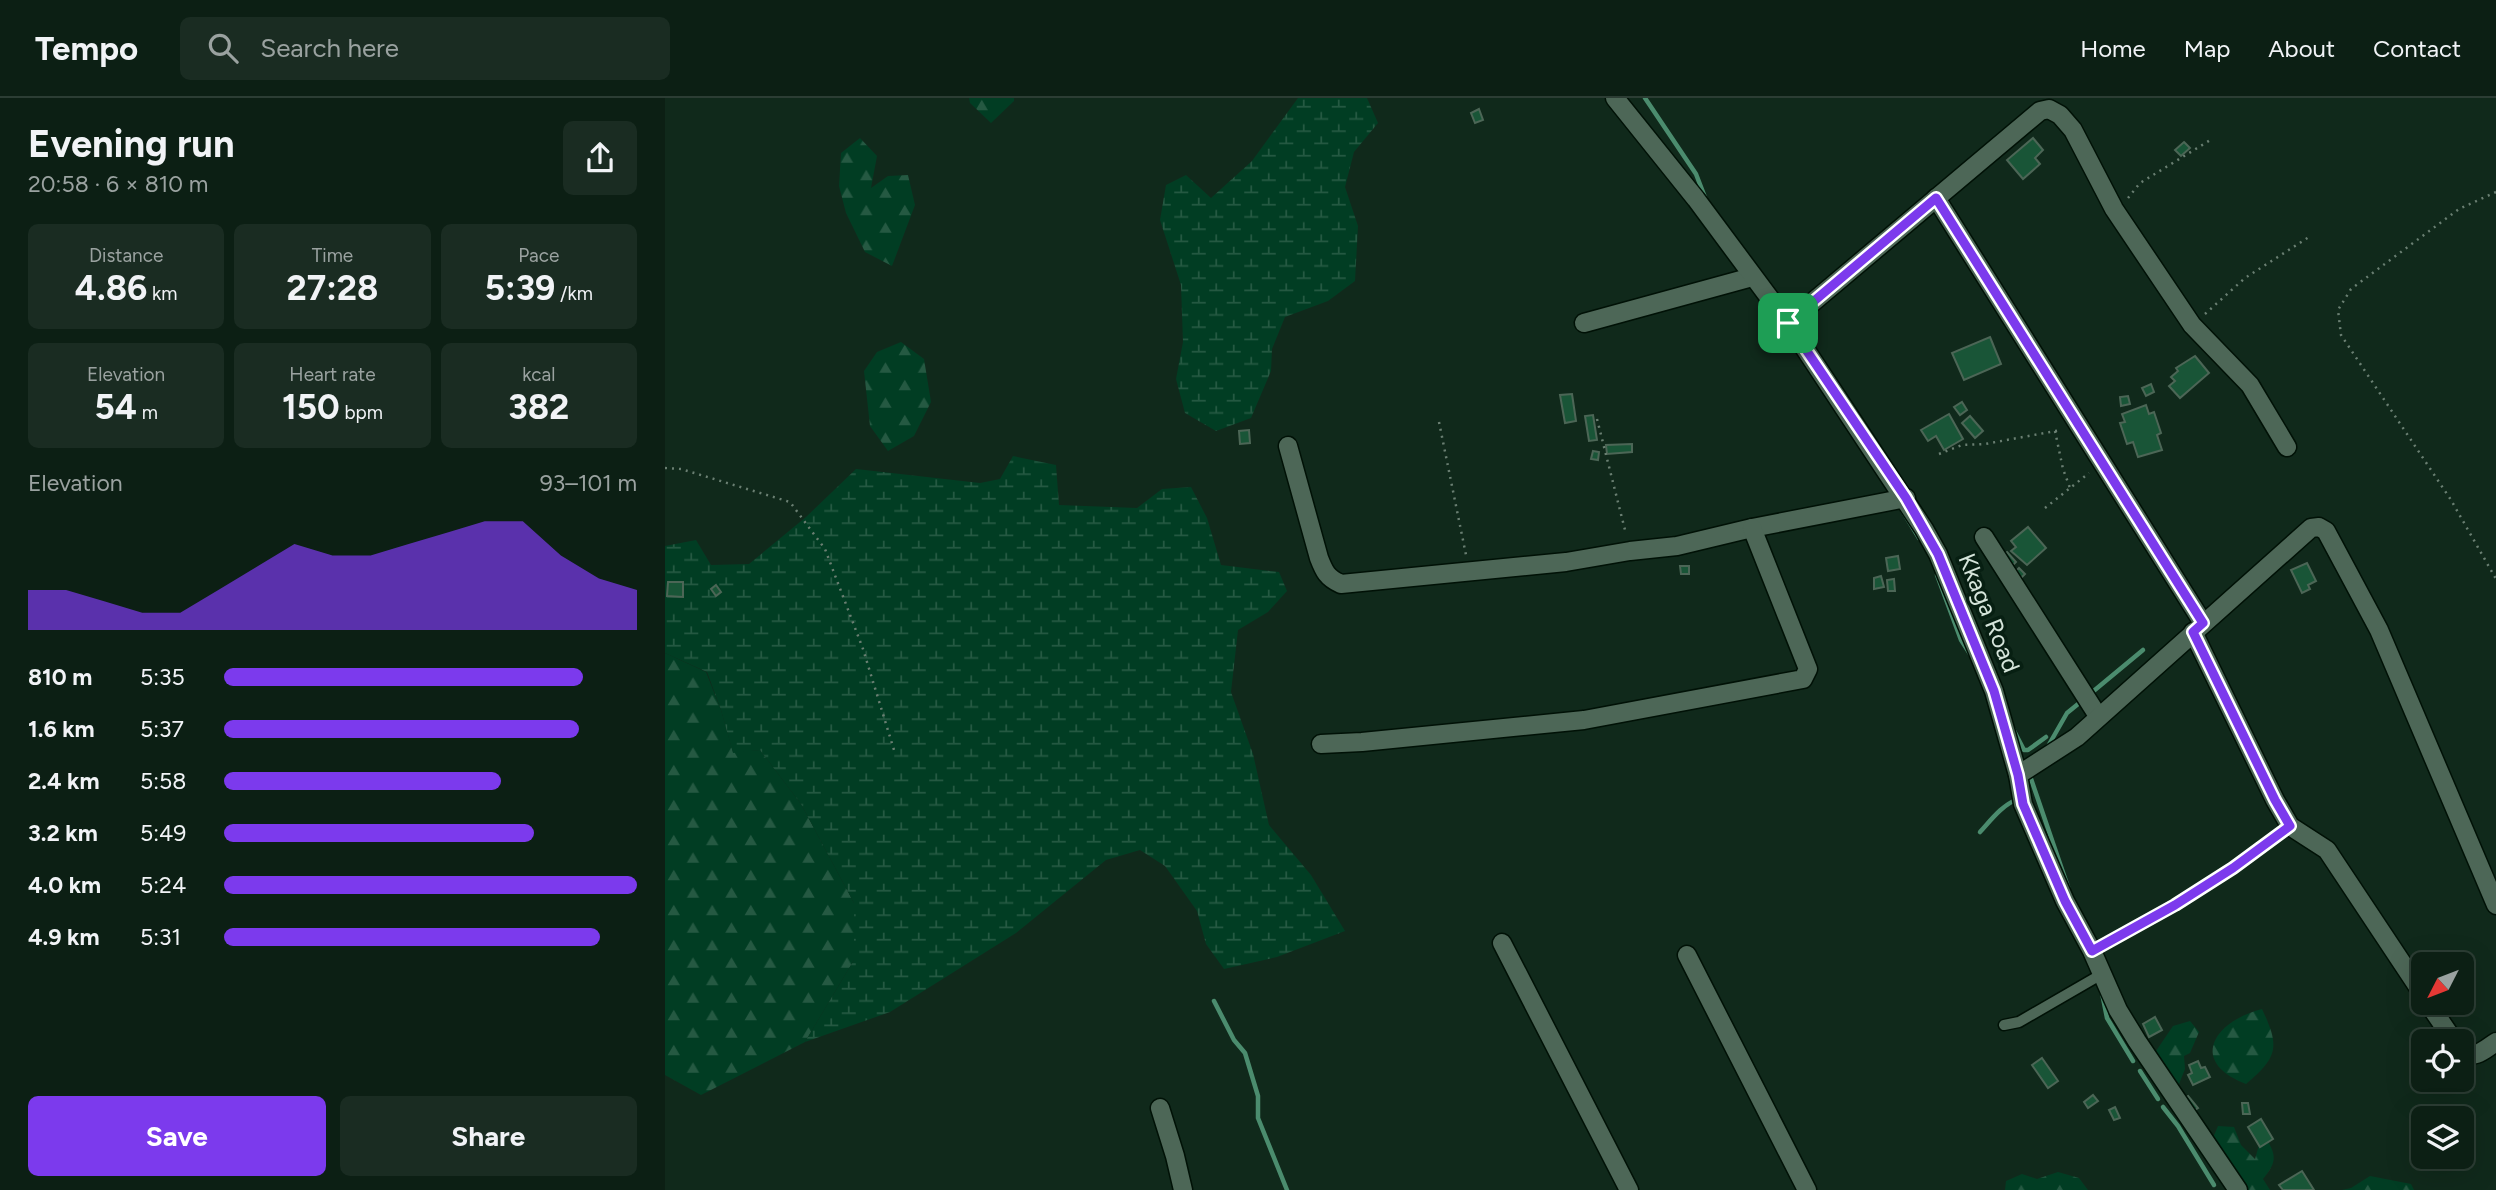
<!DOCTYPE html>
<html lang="en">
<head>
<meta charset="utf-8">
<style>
	body { margin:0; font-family:Figtree,sans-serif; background:#1a2c22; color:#f1f3f6; height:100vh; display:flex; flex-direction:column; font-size:26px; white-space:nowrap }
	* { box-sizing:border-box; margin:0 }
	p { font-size:23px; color:#9aa2a0 }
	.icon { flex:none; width:38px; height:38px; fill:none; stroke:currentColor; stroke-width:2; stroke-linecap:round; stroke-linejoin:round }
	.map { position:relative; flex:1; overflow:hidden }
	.panel { display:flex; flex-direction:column; background:#0c1f14; width:665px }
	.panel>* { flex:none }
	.needle { width:46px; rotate:228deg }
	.tools { position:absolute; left:1746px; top:854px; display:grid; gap:14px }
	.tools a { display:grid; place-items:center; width:63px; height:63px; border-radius:10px; background:#0c1f14; box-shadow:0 7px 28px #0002,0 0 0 2px #2c3d34; font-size:35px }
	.pin { position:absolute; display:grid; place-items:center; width:60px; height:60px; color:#fff; margin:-30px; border-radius:14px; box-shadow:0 4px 10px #0006 }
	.round { display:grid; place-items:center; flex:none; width:74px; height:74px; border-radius:10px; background:#1a2c22 }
	.overview { display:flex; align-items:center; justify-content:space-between; height:119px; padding:0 28px }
	h1 { font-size:38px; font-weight:700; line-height:52px }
	.metrics { display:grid; grid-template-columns:repeat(3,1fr); gap:10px; height:119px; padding:7px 28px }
	.metrics div { display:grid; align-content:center; border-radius:10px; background:#1a2c22; text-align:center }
	.metrics b { font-size:35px; font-weight:700 }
	.metrics small { font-size:19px; font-weight:400 }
	.metrics p { font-size:19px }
	.chart { height:196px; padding:14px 28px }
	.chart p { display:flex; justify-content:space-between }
	.chart svg { width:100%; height:126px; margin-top:7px; fill:#7c3aed; opacity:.7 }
	.button { display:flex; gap:14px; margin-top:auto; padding:14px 28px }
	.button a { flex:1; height:80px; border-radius:10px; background:#7c3aed; color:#fff; font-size:28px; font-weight:700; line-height:80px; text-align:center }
	.button a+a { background:#1a2c22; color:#f1f3f6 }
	ul { padding:0 28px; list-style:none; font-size:23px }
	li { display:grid; grid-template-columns:112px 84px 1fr; align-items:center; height:52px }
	li i { height:18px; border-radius:9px; background:#7c3aed }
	header { display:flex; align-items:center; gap:42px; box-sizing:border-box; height:98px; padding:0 35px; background:#0c1f14; border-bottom:2px solid #2c3d34 }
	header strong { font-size:33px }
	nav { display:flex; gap:38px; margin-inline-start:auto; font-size:24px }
	.search { width:490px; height:63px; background:#1a2c22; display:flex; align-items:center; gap:18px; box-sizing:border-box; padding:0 24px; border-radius:10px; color:#9aa2a0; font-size:26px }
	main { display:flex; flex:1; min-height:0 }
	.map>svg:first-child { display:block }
	.forest { fill:url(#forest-firs) }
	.wetland { fill:url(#wetland-marsh) }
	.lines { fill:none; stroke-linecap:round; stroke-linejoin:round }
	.stream { stroke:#4b8c6e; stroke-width:4.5 }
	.building { fill:#195537; stroke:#4c6656; stroke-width:2 }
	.lane-casing { stroke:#001106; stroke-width:13 }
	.street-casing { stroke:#001106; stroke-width:21 }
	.secondary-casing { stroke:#001106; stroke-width:21 }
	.path { stroke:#6a7f72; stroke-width:2.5; stroke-dasharray:2 5; stroke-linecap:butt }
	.lane { stroke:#4d6757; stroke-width:10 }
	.street { stroke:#4d6757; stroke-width:18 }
	.secondary { stroke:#4d6757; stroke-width:18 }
	.route-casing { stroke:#fff; stroke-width:14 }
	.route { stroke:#7c3aed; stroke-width:9 }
	.labels { text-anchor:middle; stroke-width:7; stroke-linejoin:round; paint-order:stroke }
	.street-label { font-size:24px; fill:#d6e5db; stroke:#071f12 }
</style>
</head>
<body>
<header>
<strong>Tempo</strong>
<div class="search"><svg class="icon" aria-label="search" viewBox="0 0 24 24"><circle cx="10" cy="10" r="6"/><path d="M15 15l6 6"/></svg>Search here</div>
<nav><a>Home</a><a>Map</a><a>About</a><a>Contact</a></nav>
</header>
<main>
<section class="panel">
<div class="overview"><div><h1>Evening run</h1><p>20:58 · 6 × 810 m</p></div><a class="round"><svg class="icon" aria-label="share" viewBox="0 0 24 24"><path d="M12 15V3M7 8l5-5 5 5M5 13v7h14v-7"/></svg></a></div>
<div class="metrics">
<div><p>Distance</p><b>4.86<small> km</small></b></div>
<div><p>Time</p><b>27:28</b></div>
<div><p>Pace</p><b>5:39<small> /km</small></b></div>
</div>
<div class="metrics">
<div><p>Elevation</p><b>54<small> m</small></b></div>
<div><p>Heart rate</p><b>150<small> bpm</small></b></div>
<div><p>kcal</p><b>382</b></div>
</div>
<div class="chart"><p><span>Elevation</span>93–101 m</p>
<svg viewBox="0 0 160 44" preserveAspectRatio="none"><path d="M0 44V30L10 30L20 34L30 38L40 38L50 30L60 22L70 14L80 18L90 18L100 14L110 10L120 6L130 6L140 18L150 26L160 30V44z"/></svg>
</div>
<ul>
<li><b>810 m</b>5:35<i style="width:87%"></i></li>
<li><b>1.6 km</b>5:37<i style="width:86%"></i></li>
<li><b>2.4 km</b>5:58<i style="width:67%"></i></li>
<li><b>3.2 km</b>5:49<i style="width:75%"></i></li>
<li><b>4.0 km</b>5:24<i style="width:100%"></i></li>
<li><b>4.9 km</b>5:31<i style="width:91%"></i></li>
</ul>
<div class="button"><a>Save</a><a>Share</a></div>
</section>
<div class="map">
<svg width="1831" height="1092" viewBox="0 0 1831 1092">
	<defs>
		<pattern id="forest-firs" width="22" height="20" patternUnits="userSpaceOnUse" patternTransform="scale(1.75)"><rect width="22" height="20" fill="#013d23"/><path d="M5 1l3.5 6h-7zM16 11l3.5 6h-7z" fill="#255942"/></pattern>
		<pattern id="wetland-marsh" width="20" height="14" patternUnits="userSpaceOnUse" patternTransform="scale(1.75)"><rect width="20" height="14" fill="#013d23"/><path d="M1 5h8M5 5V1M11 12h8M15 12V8" fill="none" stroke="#255942"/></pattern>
	</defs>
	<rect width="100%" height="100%" fill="#10291b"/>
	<g class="forest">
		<path d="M304,0H349V3L326,25L305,5Z"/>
		<path d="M195,40L212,58L206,90L223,78L243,77L250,107L227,168L200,154L181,115L174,88L176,55Z"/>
		<path d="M236,244L259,261L266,304L249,338L223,353L205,328L199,273L212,254Z"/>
		<path d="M0,555L41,574L56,612L68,654L95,652L136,706L189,805V862L140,944L36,997L0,977Z"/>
		<path d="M1597,911C1615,949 1613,959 1581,986C1522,963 1550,923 1597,911Z"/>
		<path d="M1525,923L1534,934L1525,955L1519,958L1520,971L1514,986L1497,988L1488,970L1491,953L1508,928Z"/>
		<path d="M1553,1028L1569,1029L1576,1047L1590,1061L1596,1040L1600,1038C1611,1057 1613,1063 1598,1081L1605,1092H1573L1541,1056Z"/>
		<path d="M1393,1074L1414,1080L1423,1092H1340L1341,1083L1357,1076L1372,1081Z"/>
		<path d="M1705,1078L1746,1086L1749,1092H1677L1686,1090Z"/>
	</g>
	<g class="wetland">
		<path d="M633,0H702L713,25L689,54L680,89L693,128L690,183L663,203L620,219L607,251L606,273L586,320L551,333L520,315L511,281L518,244L516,187L495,122L501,87L521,77L546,100L587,63Z"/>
		<path d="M348,358L391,367L394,407L472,410L497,391L526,389L542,420L556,467L614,474L622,493L603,514L573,532L566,594L588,656L604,727L646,777L680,833L612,859L559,871L541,846L532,813L500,768L475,752L441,762L351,835L225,914L140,944L189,862V805L136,706L95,652L68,655L56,612L42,574L0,555V448L31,442L46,467L84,466L141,419L191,371L315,385L335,381Z"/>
	</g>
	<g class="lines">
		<g class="stream">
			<path d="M980,0L1031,76L1041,102"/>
			<path d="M1237,412L1254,440"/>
			<path d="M1272,477L1296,542L1307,559"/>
			<path d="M1425,596L1478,552"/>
			<path d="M1346,627L1359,652H1363L1381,639"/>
			<path d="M1382,650L1402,615L1418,602"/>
			<path d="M1364,675L1403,789"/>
			<path d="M1315,734C1326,722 1337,707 1353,701"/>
			<path d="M1437,895L1442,920L1468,963"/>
			<path d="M549,903L569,942L580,955L593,998V1020L622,1092"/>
			<path d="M1475,973L1493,1001"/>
			<path d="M1498,1009L1513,1028L1549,1087"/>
		</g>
	</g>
	<g class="building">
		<path d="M814,11L818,22L810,25L806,15Z"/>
		<path d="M1368,40L1378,52L1370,60L1375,66L1358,81L1342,62Z"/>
		<path d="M1519,44L1525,50L1516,58L1510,52Z"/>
		<path d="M1325,239L1336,266L1299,282L1287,255Z"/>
		<path d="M1530,258L1544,275L1515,300L1504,288L1510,283L1506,279L1513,273L1511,270Z"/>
		<path d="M1486,286L1489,294L1481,298L1477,290Z"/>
		<path d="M907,296L911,323L900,325L895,297Z"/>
		<path d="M1463,298L1465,306L1456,308L1455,299Z"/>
		<path d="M1297,304L1302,312L1295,317L1289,309Z"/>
		<path d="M1481,307L1484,316L1489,314L1496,335L1492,337L1497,352L1473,359L1468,344L1462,346L1455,325L1460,324L1457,316Z"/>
		<path d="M1284,316L1298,341L1279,352L1271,338L1263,343L1256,332Z"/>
		<path d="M928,317L932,342L924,343L920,318Z"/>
		<path d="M1305,318L1318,333L1310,340L1297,325Z"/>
		<path d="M584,332L585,345L575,346L574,333Z"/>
		<path d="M967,346V354L942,356L941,347Z"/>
		<path d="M928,353L934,354L933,362L926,361Z"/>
		<path d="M1363,429L1381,450L1362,467L1346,453L1351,449L1346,443Z"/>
		<path d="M1342,454L1351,464L1347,468L1338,457Z"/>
		<path d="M1233,458L1235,471L1223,473L1221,460Z"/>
		<path d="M1642,465L1651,483L1643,487L1645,491L1637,495L1626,472Z"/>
		<path d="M1015,468H1024V476H1016Z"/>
		<path d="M1354,470L1360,476L1356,480L1350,474Z"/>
		<path d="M1216,478L1219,489L1209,491V480Z"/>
		<path d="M1229,481L1230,493H1223L1222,482Z"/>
		<path d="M3,484H18V499L2,498Z"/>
		<path d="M51,487L56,494L51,498L46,491Z"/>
		<path d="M1490,919L1497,932L1484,939L1478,926Z"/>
		<path d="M1377,960L1393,983L1383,990L1367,967Z"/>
		<path d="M1533,963L1536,970L1540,969L1545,979L1528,987L1523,977L1527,975L1524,967Z"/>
		<path d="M1428,997L1433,1003L1423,1010L1419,1004Z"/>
		<path d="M1523,998L1533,1010L1527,1014L1517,1002Z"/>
		<path d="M1577,1005H1583L1585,1016H1578Z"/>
		<path d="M1450,1009L1455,1020L1449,1022L1444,1012Z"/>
		<path d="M1596,1021L1608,1041L1595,1049L1583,1029Z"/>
		<path d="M1637,1073L1649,1092H1618L1614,1087Z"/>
	</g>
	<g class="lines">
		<defs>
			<path id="lane" d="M1339,927L1354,924L1437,876"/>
			<g id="street">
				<path d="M1271,100L1538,525"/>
				<path d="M919,225L1087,179"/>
				<path d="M1123,225L1375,13L1384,11L1395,17L1408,32L1449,111L1527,227L1585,287L1622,349"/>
				<path d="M623,348L654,460C659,473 662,480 676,486L901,464L965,453L1012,448L1087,430L1241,400"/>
				<path d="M1319,439L1433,618"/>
				<path d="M1528,534L1610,702L1625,728L1662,752L1759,898"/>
				<path d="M656,646L697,644L919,622L1138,581L1143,571L1087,430"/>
				<path d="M1353,677L1412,639L1646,430L1654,429L1661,433L1714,532L1831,807"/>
				<path d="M837,845L964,1092"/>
				<path d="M1022,857L1142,1092"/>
				<path d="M1763,905L1789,943"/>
				<path d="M1797,954C1810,962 1820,951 1831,944"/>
				<path d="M495,1010L510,1058L518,1092"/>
			</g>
			<path id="secondary" d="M950,0L1031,101L1123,225L1259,431L1273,456L1329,593L1353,677L1358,706L1400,803L1427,853L1453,912L1472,943L1573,1092"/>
		</defs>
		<use href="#lane" class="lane-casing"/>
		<use href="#street" class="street-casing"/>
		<use href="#secondary" class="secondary-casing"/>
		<g class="path">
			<path d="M1831,94L1794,111L1686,191L1673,212L1676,237L1786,402L1831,481"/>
			<path d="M1463,100L1475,85L1547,41"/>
			<path d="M1540,216L1580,180L1644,139"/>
			<path d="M932,321L961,436"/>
			<path d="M774,324L801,457"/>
			<path d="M1390,333L1398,371L1405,390"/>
			<path d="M1274,356L1297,347L1320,346L1396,332"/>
			<path d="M0,370L16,371L125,404L160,451L198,551L229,652"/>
			<path d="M1380,410L1424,375"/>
			<path d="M1442,845C1501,812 1557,778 1611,738"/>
		</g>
		<use href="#lane" class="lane"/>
		<use href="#street" class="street"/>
		<use href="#secondary" class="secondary"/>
	</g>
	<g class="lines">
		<defs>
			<path id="route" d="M1271,100L1538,525L1528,534L1610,702L1625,728L1568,770L1510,807L1427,853L1400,803L1358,706L1353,677L1329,593L1273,456L1241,400L1123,225Z"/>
		</defs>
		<use href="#route" class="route-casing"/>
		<use href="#route" class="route"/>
	</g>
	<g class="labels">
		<g class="street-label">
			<text transform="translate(1324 515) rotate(68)" y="8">Kkaga Road</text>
		</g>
	</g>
</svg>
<div class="tools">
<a><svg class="needle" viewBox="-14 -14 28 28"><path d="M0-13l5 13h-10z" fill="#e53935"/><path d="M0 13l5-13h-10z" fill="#9aa2a0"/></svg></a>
<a><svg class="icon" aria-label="locate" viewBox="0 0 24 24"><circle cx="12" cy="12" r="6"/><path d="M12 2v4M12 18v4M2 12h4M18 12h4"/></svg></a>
<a><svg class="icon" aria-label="layers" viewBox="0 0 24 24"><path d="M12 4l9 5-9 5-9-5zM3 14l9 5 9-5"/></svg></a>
</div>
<div class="pin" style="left:1123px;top:225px;background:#1e9e55"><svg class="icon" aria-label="arrive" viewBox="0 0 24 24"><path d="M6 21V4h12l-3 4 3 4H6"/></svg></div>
</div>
</main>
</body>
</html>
